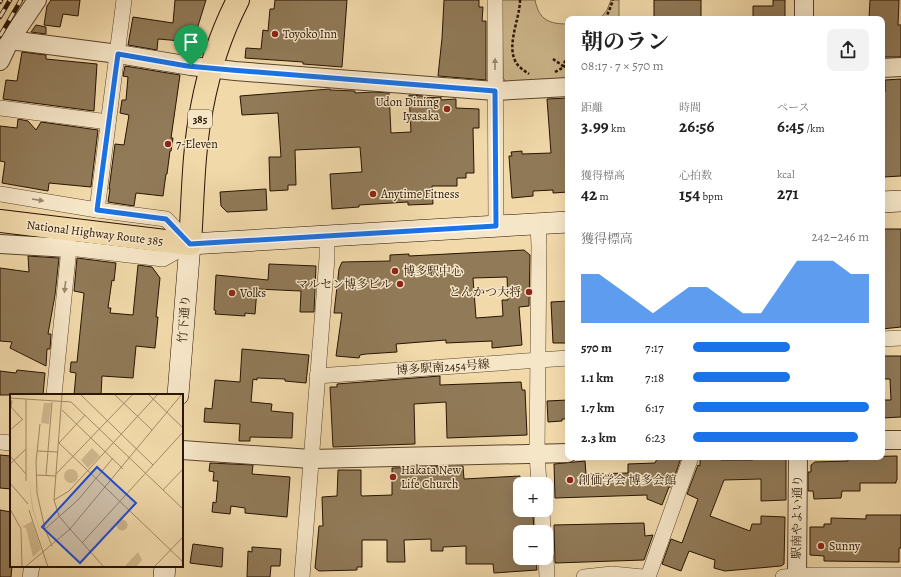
<!DOCTYPE html>
<html lang="ja">
<head>
<meta charset="utf-8">
<style>
	body { margin:0; font-family:Alegreya,"Noto Serif JP",serif; background:#f2f2f2; color:#222; height:100vh; display:flex; flex-direction:column; font-size:15px; white-space:nowrap }
	* { box-sizing:border-box; margin:0 }
	p { font-size:13px; color:#767676 }
	.icon { flex:none; width:22px; height:22px; fill:none; stroke:currentColor; stroke-width:2; stroke-linecap:round; stroke-linejoin:round }
	.map { position:relative; flex:1; overflow:hidden }
	.drawer { position:absolute; left:565px; top:16px; width:320px; height:444px; display:flex; flex-direction:column; background:#fff; border-radius:8px; box-shadow:0 4px 16px #0002 }
	.drawer>* { flex:none }
	.buttons { position:absolute; left:513px; top:477px; display:grid; gap:8px }
	.buttons a { display:grid; place-items:center; width:40px; height:40px; border-radius:8px; background:#fff; box-shadow:0 4px 16px #0002; font-size:20px }
	.pin { position:absolute; display:grid; place-items:center; width:34px; height:34px; color:#fff; margin:-41px -17px; border-radius:50% 50% 50% 0; rotate:-45deg; box-shadow:0 0 4px #0007 }
	.pin .icon { rotate:45deg }
	.round { display:grid; place-items:center; flex:none; width:42px; height:42px; border-radius:8px; background:#f2f2f2 }
	.head { display:flex; align-items:center; justify-content:space-between; height:68px; padding:0 16px }
	h1 { font-size:22px; font-weight:700; line-height:30px }
	.figures { display:grid; grid-template-columns:repeat(3,1fr); gap:6px; height:68px; padding:4px 16px }
	.figures div { display:grid; align-content:center }
	.figures b { font-size:17px; font-weight:700 }
	.figures small { font-size:11px; font-weight:400 }
	.figures p { font-size:11px }
	.chart { height:112px; padding:8px 16px }
	.chart p { display:flex; justify-content:space-between }
	.chart svg { width:100%; height:72px; margin-top:4px; fill:#1a73e8; opacity:.7 }
	ul { padding:0 16px; list-style:none; font-size:13px }
	li { display:grid; grid-template-columns:64px 48px 1fr; align-items:center; height:30px }
	li i { height:10px; border-radius:5px; background:#1a73e8 }
	.map>svg:first-child { display:block }
	.green { fill:#cfb78d; stroke:#7c6546 }
	.building { fill:#917a58; stroke:#281300; fill-rule:evenodd }
	.lines { fill:none; stroke-linecap:round; stroke-linejoin:round }
	.minor-casing { stroke:#5a442a; stroke-width:16 }
	.tertiary-casing { stroke:#5a442a; stroke-width:20 }
	.secondary-casing { stroke:#281300; stroke-width:22 }
	.trunk-casing { stroke:#281300; stroke-width:24 }
	.path { stroke:#281300; stroke-width:2.5; stroke-dasharray:3 2; stroke-linecap:butt }
	.minor { stroke:#f6e6c8; stroke-width:15 }
	.tertiary { stroke:#f6e6c8; stroke-width:18 }
	.secondary { stroke:#f6e6c8; stroke-width:21 }
	.trunk { stroke:#f1d9aa; stroke-width:22 }
	.rail-casing { stroke:#281300; stroke-width:4.5 }
	.rail { stroke:#f6e6c8; stroke-width:3; stroke-dasharray:9; stroke-linecap:butt }
	.oneway { fill:#99876e }
	.route-casing { stroke:#fff; stroke-width:8 }
	.route { stroke:#1a73e8; stroke-width:5 }
	.poi-dot { fill:#8f2418; stroke:#f6e6c8; stroke-width:1.5 }
	.labels { text-anchor:middle; stroke-width:3; stroke-linejoin:round; paint-order:stroke }
	.shield { fill:#f6e6c8; stroke:#66523c; stroke-width:1 }
	.shield-label { font-size:11px; font-weight:bold; fill:#281300 }
	.poi-label { font-size:12px; fill:#281300; stroke:#f6e6c8; text-anchor:start }
	.street-label { font-size:12px; fill:#281300; stroke:#f6e6c8 }
	.inset-road { fill:none; stroke:#a18a66; stroke-width:1 }
	.view { fill:#1d4ed8; fill-opacity:0.15; stroke:#1d4ed8; stroke-width:2 }
	.inset-edge { fill:none; stroke:#281300; stroke-width:2 }
</style>
</head>
<body>
<div class="map">
<svg width="901" height="577" viewBox="0 0 901 577">
	<rect width="100%" height="100%" fill="#f1d9aa"/>
	<filter id="stains"><feTurbulence type="fractalNoise" baseFrequency=".005" numOctaves="4"/><feColorMatrix values="0 0 0 0 .2 0 0 0 0 .09 0 0 0 0 .02 0 0 0 .5 -.17"/></filter>
	<radialGradient id="worn" r=".72"><stop offset=".6" stop-color="#630" stop-opacity="0"/><stop offset="1" stop-color="#630" stop-opacity=".3"/></radialGradient>
	<g class="green">
		<path d="M502,0H535C539,20 549,24 568,24V79L507,83L503,78Z"/>
		<path d="M611,0H619V19H600L607,10Z"/>
	</g>
	<g class="building">
		<path d="M51,0H80L78,16L63,14L60,27L44,25L47,6Z"/>
		<path d="M175,0H206L193,42L158,39L157,50L128,45L133,17L173,23Z"/>
		<path d="M275,0H347L342,67L303,64V62L245,58L246,48L261,49L263,30L268,31L270,9H274Z"/>
		<path d="M444,0H479V7H483L482,21H486V80L438,76L442,38Z"/>
		<rect x="654" y="0" width="47" height="19"/>
		<path d="M773,0H785V19H753V6H773Z"/>
		<path d="M870,0H899L898,25H901V57H882V19H869Z"/>
		<path d="M36,25L46,27V34L31,32Z"/>
		<path d="M22,52L46,55V59L97,64L94,111L3,99L6,80L17,81Z"/>
		<path d="M125,66L180,75L171,138H173L171,151H170L167,174H166L163,196L136,193L134,206L108,202L110,189H109L115,144L124,145L129,115L120,113L122,100H126L128,77L123,76Z"/>
		<path d="M901,79V176L883,177L882,92H885V80Z"/>
		<path d="M330,89V90L355,91V93L373,92L389,93L391,133L411,132L409,95L423,96V98L441,97V100L456,99V108L479,109V128H473L474,173H466V178H457V186H432L433,204L408,205V202L359,205V207L332,209L330,174L362,172L360,147L295,150L296,185H288V190L270,191L269,157H281L278,113L242,115L240,96Z"/>
		<path d="M568,98V192L553,193V190L533,191V196L512,198L509,156H512L511,152L522,151V154L551,153L547,99Z"/>
		<path d="M18,119L28,121L36,130L41,122L98,130L91,187L49,183L48,191L2,183L5,162L0,161V126L17,128Z"/>
		<path d="M266,189L267,210L227,212L221,206L220,192Z"/>
		<path d="M882,229H901V327L882,329Z"/>
		<path d="M524,250L530,255L529,306L519,307L522,345L492,348V341L446,343V340L396,344L397,352L366,354L360,355L359,358L336,356L342,313H334L339,269L342,262L390,261V255L409,254V256ZM507,277L508,300H502L503,316L476,318L473,278Z"/>
		<path d="M28,256L59,258L55,295L48,334H51L50,349H47L46,366L10,348L12,342L0,341V268L29,272Z"/>
		<path d="M77,258L116,263L114,281L112,280L108,308H111L110,313L133,315L138,265L152,267L160,278L156,317H158L155,348L136,346L133,378L102,376L101,395H74L76,373L70,372L71,362H77L84,293L74,291Z"/>
		<path d="M269,264L316,266L314,312H300L301,291L257,289L255,314L245,313V316L215,314L216,311L214,310L216,275L268,280Z"/>
		<path d="M568,301V343H553L551,302Z"/>
		<path d="M242,349L309,355L306,383L285,381V379L257,378V380L253,379L251,402L272,404L271,411L293,413L292,438L250,437V441H239L240,424L204,422L205,408L212,409L215,380L240,382Z"/>
		<path d="M882,356H901V417L882,418V400H891L890,379H882Z"/>
		<path d="M17,370L45,373L43,395H0V371L16,373Z"/>
		<path d="M440,376V385L521,382L522,390H525L527,435L447,438L446,402L414,404L415,444L333,447L330,387H337V384Z"/>
		<path d="M568,400V419H562V421L548,422L547,401Z"/>
		<path d="M0,455L11,456V489L0,488Z"/>
		<path d="M897,456V480L896,481V483H860V491H842L841,498L814,499L813,491H808V472H811V465L815,462L848,461V457Z"/>
		<path d="M658,457L681,458L671,487H669L662,505L647,499V495L555,498L554,464L585,461L586,474L628,473V464L655,463Z"/>
		<path d="M700,457H721V460H753V457H786V500L761,501V479L724,480L710,516L750,531L752,524H761V516L785,517L784,564L781,566L725,571L714,568L715,560L689,551L681,571L662,564L671,539L682,543L698,499L687,494L698,465L700,466Z"/>
		<path d="M210,463L253,465L252,474L290,477L287,517L245,513V508L231,506L230,514L212,512L213,502L216,503L218,481H213L214,472L209,471Z"/>
		<path d="M463,466L464,479L520,476V510H528V514H533L534,532H520V558H536L537,570L494,573L493,564H466V546L443,547V551H431V539L404,540L405,562H387V540H362V567H357V570L319,571L315,568L319,526H323L322,497L337,496L338,470H361V495L362,496L392,495V468Z"/>
		<path d="M0,510L11,512V566H12L11,577H0Z"/>
		<path d="M866,515H901V548H899V562L824,561V556L810,555V527H824V524H831V518L866,519Z"/>
		<path d="M644,523L645,536L653,535L644,560L555,563L554,525Z"/>
		<path d="M193,544L223,548L222,567L190,563Z"/>
		<path d="M252,547L281,549L280,566H271L270,577H247L248,551L252,552Z"/>
	</g>
	<g class="lines">
		<defs>
			<g id="minor">
				<path d="M495,0L496,226"/>
				<path d="M0,108L108,122"/>
				<path d="M0,194L97,210L166,219L190,244L163,259L69,248L54,395"/>
				<path d="M97,210L124,0"/>
				<path d="M538,224L539,246L537,454L539,484"/>
				<path d="M882,339L901,338"/>
				<path d="M317,376L568,358"/>
				<path d="M0,442L11,443"/>
				<path d="M542,510L543,532"/>
				<path d="M546,558L547,577"/>
				<path d="M30,577L32,566"/>
				<path d="M302,577L327,258V236"/>
				<path d="M584,577L612,574L643,577"/>
				<path d="M648,577L691,457"/>
				<path d="M783,577L812,575H901"/>
			</g>
			<g id="tertiary">
				<path d="M804,19V0"/>
				<path d="M10,40L118,54L191,66L235,71L495,91L568,87"/>
				<path d="M0,61L10,40L37,0"/>
				<path d="M882,68L901,67"/>
				<path d="M0,244L69,248"/>
				<path d="M882,440H901"/>
				<path d="M182,450L311,459L568,453"/>
				<path d="M797,577L798,457"/>
			</g>
			<g id="secondary">
				<path d="M882,202L901,201"/>
				<path d="M178,395L190,244L568,222"/>
				<path d="M164,577L165,566"/>
			</g>
			<path id="trunk" d="M0,221L190,244C193,198 193,151 202,107C209,70 221,33 238,0"/>
		</defs>
		<use href="#minor" class="minor-casing"/>
		<use href="#tertiary" class="tertiary-casing"/>
		<use href="#secondary" class="secondary-casing"/>
		<use href="#trunk" class="trunk-casing"/>
		<g class="path">
			<path d="M520,0C520,19 505,47 517,64C520,68 525,71 529,74"/>
			<path d="M605,19L609,11L613,0"/>
			<path d="M553,59L563,66"/>
			<path d="M565,66H563L568,54"/>
			<path d="M555,72L566,66H568"/>
		</g>
		<use href="#minor" class="minor"/>
		<use href="#tertiary" class="tertiary"/>
		<use href="#secondary" class="secondary"/>
		<use href="#trunk" class="trunk"/>
		<defs>
			<g id="rail">
				<path d="M0,2L1,0"/>
				<path d="M0,17L10,0"/>
				<path d="M0,36L21,0"/>
			</g>
		</defs>
		<use href="#rail" class="rail-casing"/>
		<use href="#rail" class="rail"/>
	</g>
	<defs><path id="oneway-solid" d="M-6-.8H1V-3.2L6.5 0L1 3.2V.8H-6Z"/></defs>
	<g class="oneway">
		<use href="#oneway-solid" transform="translate(495 64) rotate(-90)"/>
		<use href="#oneway-solid" transform="translate(38 200) rotate(9)"/>
		<use href="#oneway-solid" transform="translate(65 287) rotate(96)"/>
	</g>
	<g class="lines">
		<defs>
			<path id="route" d="M118,54L187,66L231,70L495,91L496,226L190,244L166,219L97,210Z"/>
		</defs>
		<use href="#route" class="route-casing"/>
		<use href="#route" class="route"/>
	</g>
	<g class="poi-dot">
		<circle cx="275" cy="34" r="4"/>
		<circle cx="447" cy="109" r="4"/>
		<circle cx="168" cy="144" r="4"/>
		<circle cx="373" cy="194" r="4"/>
		<circle cx="395" cy="271" r="4"/>
		<circle cx="400" cy="284" r="4"/>
		<circle cx="529" cy="292" r="4"/>
		<circle cx="232" cy="293" r="4"/>
		<circle cx="393" cy="477" r="4"/>
		<circle cx="570" cy="480" r="4"/>
		<circle cx="821" cy="546" r="4"/>
	</g>
	<g class="labels">
		<rect class="shield" x="188" y="110" width="24" height="18" rx="3"/>
		<g class="shield-label">
			<text x="200" y="123">385</text>
		</g>
		<g class="poi-label">
			<text x="283" y="38">Toyoko Inn</text>
			<text x="439" y="106" text-anchor="end">Udon Dining<tspan x="439" dy="14">Iyasaka</tspan></text>
			<text x="176" y="148">7-Eleven</text>
			<text x="381" y="198">Anytime Fitness</text>
			<text x="403" y="275">博多駅中心</text>
			<text x="392" y="288" text-anchor="end">マルセン博多ビル</text>
			<text x="521" y="296" text-anchor="end">とんかつ大将</text>
			<text x="240" y="297">Volks</text>
			<text x="401" y="474">Hakata New<tspan x="401" dy="14">Life Church</tspan></text>
			<text x="578" y="484">創価学会 博多会館</text>
			<text x="829" y="550">Sunny</text>
		</g>
		<g class="street-label">
			<text transform="translate(95 233) rotate(7)" y="4">National Highway Route 385</text>
			<text transform="translate(184 319) rotate(-86)" y="4">竹下通り</text>
			<text transform="translate(443 367) rotate(-4)" y="4">博多駅南2454号線</text>
			<text transform="translate(797 517) rotate(-89)" y="4">駅南やよい通り</text>
		</g>
	</g>
	<g transform="translate(10 394)">
		<rect width="173" height="173" fill="#f1d9aa"/>
		<path d="M34,9H41L39,30L31,29ZM82,54L90,62L78,74L71,66ZM54 82a7 7 0 1 1 14 0a7 7 0 1 1-14 0ZM19,83L23,114L35,154L22,114ZM106.5 131a5.5 5.5 0 1 1 11 0a5.5 5.5 0 1 1-11 0ZM22,127L31,155L23,163L16,134L12,133ZM128,158L132,166L127,172L114,173Z" fill="#cfb78d"/>
		<path class="inset-road" d="M70,0L143,71M104,0L142,36M138,0L173,34M0,4L61,8L173,115M16,5V87M2,6L1,13L12,25M52,16L113,75M75,21L49,49L173,168M30,30L26,68L27,99L35,135L42,152M0,36L13,25M27,57L48,58M0,62L16,80M0,70L16,55M46,80L123,0M26,81L46,82M36,81L42,8M0,89L18,110M153,96L173,75M44,106L59,97L148,0M0,115L11,135L12,173M19,116L38,173M35,135L68,106L103,64M72,149L173,38M15,173L60,135L49,122L44,106L52,0M94,173L60,135L172,0M144,173L173,143"/>
		<path class="view" d="M87,73L126,109L70,169L32,133Z"/>
		<rect width="173" height="173" class="inset-edge"/>
	</g>
	<rect width="100%" height="100%" filter="url(#stains)"/>
	<rect width="100%" height="100%" fill="url(#worn)"/>
</svg>
<div class="buttons">
<a>+</a>
<a>−</a>
</div>
<div class="pin" style="left:191px;top:66px;background:#1e9e55"><svg class="icon" aria-label="arrive" viewBox="0 0 24 24"><path d="M6 21V4h12l-3 4 3 4H6"/></svg></div>
<section class="drawer">
<div class="head"><div><h1>朝のラン</h1><p>08:17 · 7 × 570 m</p></div><a class="round"><svg class="icon" aria-label="share" viewBox="0 0 24 24"><path d="M12 15V3M7 8l5-5 5 5M5 13v7h14v-7"/></svg></a></div>
<div class="figures">
<div><p>距離</p><b>3.99<small> km</small></b></div>
<div><p>時間</p><b>26:56</b></div>
<div><p>ペース</p><b>6:45<small> /km</small></b></div>
</div>
<div class="figures">
<div><p>獲得標高</p><b>42<small> m</small></b></div>
<div><p>心拍数</p><b>154<small> bpm</small></b></div>
<div><p>kcal</p><b>271</b></div>
</div>
<div class="chart"><p><span>獲得標高</span>242–246 m</p>
<svg viewBox="0 0 160 44" preserveAspectRatio="none"><path d="M0 44V14L10 14L20 22L30 30L40 38L50 30L60 22L70 22L80 30L90 38L100 38L110 22L120 6L130 6L140 6L150 14L160 14V44z"/></svg>
</div>
<ul>
<li><b>570 m</b>7:17<i style="width:55%"></i></li>
<li><b>1.1 km</b>7:18<i style="width:55%"></i></li>
<li><b>1.7 km</b>6:17<i style="width:100%"></i></li>
<li><b>2.3 km</b>6:23<i style="width:94%"></i></li>
</ul>
</section>
</div>
</body>
</html>
